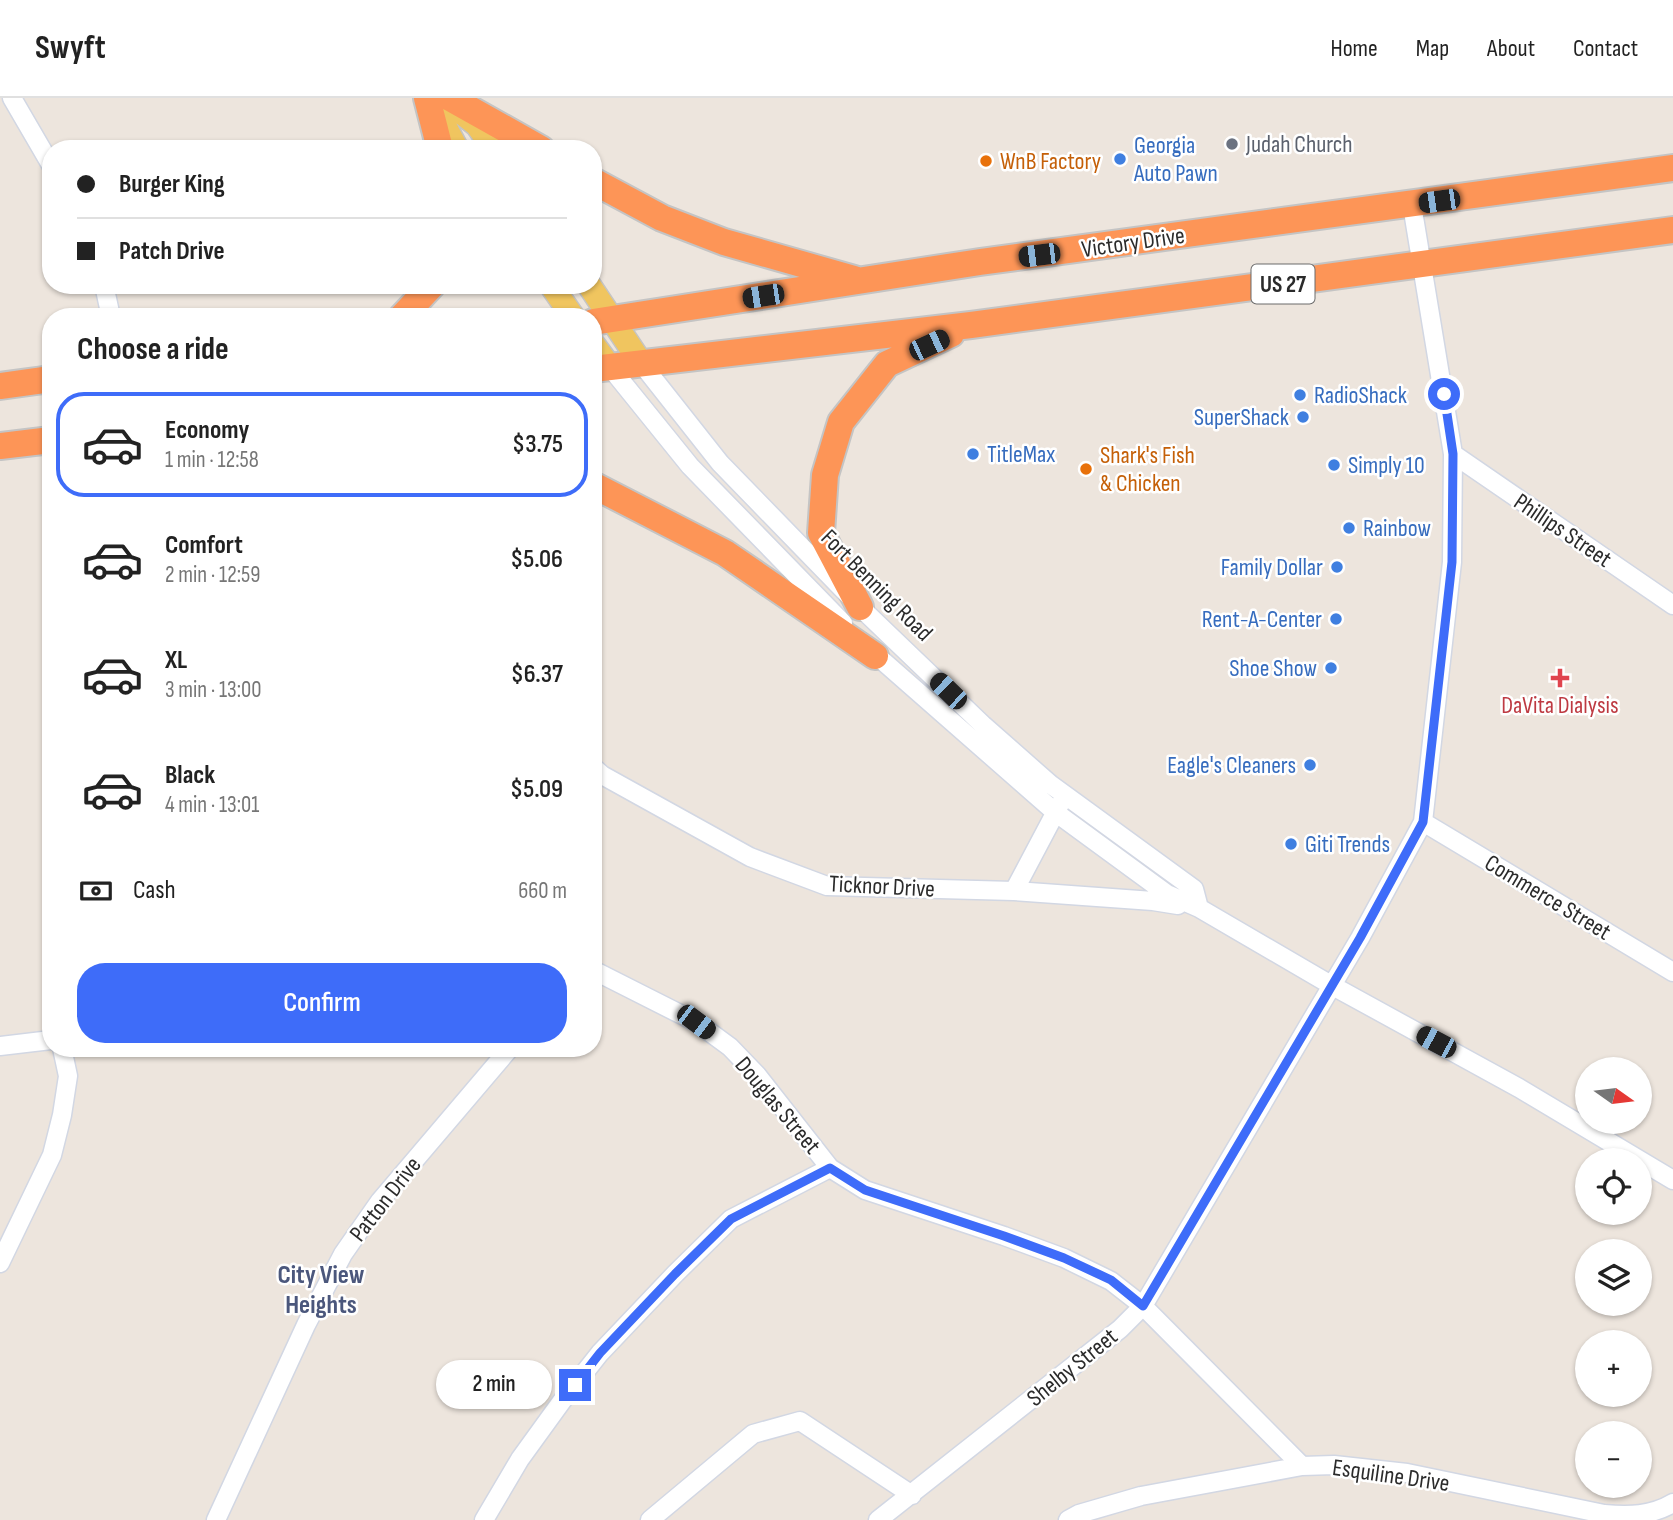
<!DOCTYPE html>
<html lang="en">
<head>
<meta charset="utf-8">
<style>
  :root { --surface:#fff; --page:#f6f6f6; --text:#222; --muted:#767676; --line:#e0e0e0; --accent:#3e6cf9 }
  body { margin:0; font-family:"Sofia Sans Condensed",sans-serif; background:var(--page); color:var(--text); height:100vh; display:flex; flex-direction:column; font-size:26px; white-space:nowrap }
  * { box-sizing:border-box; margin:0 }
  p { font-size:23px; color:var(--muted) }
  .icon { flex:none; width:38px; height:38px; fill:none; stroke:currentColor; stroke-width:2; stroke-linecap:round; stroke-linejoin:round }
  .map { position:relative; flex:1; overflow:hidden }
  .panel { position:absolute; left:42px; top:210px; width:560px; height:749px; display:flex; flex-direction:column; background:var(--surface); border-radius:28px; box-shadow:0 2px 5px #0004 }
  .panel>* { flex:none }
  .hud { position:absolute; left:42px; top:42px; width:560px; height:154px; border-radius:28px; box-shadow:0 2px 5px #0004; display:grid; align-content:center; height:154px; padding:0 35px; background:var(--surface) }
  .needle { width:46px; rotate:104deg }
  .controls { position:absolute; left:1575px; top:959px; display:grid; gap:14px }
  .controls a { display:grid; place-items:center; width:77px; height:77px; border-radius:50%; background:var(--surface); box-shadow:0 2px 5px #0004; font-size:35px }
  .end { position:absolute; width:32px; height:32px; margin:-16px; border:9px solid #3e6cf9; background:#fff; box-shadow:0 0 0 4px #fff }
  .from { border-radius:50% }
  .bubble { position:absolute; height:49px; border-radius:24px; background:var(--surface); box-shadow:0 2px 5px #0004; font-size:23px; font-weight:600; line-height:49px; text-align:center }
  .car { position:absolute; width:21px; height:42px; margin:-21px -10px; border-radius:9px; box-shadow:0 0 5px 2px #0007; background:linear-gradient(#222 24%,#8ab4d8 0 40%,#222 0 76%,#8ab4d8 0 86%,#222 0) }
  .hud b { display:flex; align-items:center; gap:24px; height:66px; font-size:26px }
  .hud b+b { border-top:2px solid var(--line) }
  .hud i { width:18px; height:18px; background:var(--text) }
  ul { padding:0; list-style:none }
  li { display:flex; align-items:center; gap:21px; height:105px; margin:0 14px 10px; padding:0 21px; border:4px solid transparent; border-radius:28px }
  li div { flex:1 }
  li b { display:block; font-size:26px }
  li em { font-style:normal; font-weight:600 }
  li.active { border-color:var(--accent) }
  li>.icon { width:63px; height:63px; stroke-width:1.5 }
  h2 { padding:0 35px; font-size:32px; line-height:84px }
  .pay { display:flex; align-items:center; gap:18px; height:77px; padding:0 35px; font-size:26px }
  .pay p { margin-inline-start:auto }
  .primary-button { display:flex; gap:14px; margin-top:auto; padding:14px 35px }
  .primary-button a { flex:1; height:80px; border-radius:28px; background:var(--accent); color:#fff; font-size:28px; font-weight:600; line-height:80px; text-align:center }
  header { display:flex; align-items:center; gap:42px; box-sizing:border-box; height:98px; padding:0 35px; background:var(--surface); border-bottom:2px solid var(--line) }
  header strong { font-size:33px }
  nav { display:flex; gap:38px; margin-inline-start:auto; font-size:24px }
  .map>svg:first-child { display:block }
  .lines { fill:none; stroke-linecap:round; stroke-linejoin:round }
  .minor-casing { stroke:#d2d7e3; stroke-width:21 }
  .major-casing { stroke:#c4c4c4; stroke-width:26 }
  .highway-casing { stroke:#c4c4c4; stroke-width:30 }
  .minor { stroke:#fff; stroke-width:18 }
  .major { stroke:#f0c55f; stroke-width:23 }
  .highway { stroke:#fd9557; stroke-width:26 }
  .route { stroke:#3e6cf9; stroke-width:9 }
  .worship-dot { fill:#6b7280; stroke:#fff; stroke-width:2.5 }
  .shop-dot { fill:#3f7fe0; stroke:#fff; stroke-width:2.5 }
  .food-dot { fill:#e8710a; stroke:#fff; stroke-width:2.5 }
  .health-dot { fill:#e0444e; stroke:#fff; stroke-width:2.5 }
  .labels { text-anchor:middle; stroke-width:5; stroke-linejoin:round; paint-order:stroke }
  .shield { fill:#fff; stroke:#6b6b6b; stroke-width:2 }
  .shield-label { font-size:23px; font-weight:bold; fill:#2b2b2b }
  .worship-label { font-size:24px; fill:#5b616d; stroke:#fff; text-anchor:start }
  .shop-label { font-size:24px; fill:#366cbe; stroke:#fff; text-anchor:start }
  .food-label { font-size:24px; fill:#c56008; stroke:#fff; text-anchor:start }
  .street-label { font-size:24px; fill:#2b2b2b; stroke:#fff }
  .health-label { font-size:24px; fill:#be3a42; stroke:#fff }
  .neighbourhood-label { font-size:26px; font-weight:bold; fill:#4b577c; stroke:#fff }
</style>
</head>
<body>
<header>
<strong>Swyft</strong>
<nav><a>Home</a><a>Map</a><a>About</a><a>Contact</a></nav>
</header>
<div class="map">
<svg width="1673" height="1422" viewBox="0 0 1673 1422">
  <rect width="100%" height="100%" fill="#ede5dd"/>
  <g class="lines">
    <g class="minor-casing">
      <path id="minor" d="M12,0L51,67
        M104,187L111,219
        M641,265L720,365L860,509L983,627L1050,686L1194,791L1199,810
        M610,269L690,368L843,525
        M1453,356L1673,507
        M868,550L1055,714L1167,796L1199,810L1331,887L1519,990L1673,1082
        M593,669L602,677L750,759L827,788L1014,793L1153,803L1178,807
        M1423,724L1673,874
        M1014,793L1060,706
        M593,872L696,924L730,949L757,977L830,1070L865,1092L1004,1138L1064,1160L1111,1183L1143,1208L1302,1368
        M0,948L51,942
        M0,1165L52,1057L62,1017L68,978L62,950
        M216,1422L306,1227L343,1156L380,1103L510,950
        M484,1422L520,1361L562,1303L600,1255L675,1176L731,1121L830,1070
        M650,1422L753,1336L800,1323L912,1397
        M878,1422L1120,1231L1143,1208L1360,840L1423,724L1452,464L1453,356L1412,107
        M1068,1422L1079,1416L1141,1398L1302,1368L1334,1367L1407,1375L1604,1416C1629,1418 1651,1418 1673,1405"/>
    </g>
    <g class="major-casing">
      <path id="major" d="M458,12L477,27L494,51
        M438,15L457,51
        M551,187L573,219
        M589,187L641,265
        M593,246L610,269"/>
    </g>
    <g class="highway-casing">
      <path id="highway" d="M427,0L440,51
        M450,0L541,51
        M593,83L662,120L724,144L854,181
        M402,219L432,187
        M593,224L980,164L1673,70
        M593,271L971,227L1673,132
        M0,288L51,281
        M0,348L51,342
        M593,387L725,455L875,558
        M860,509L821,435L825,377L841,324L887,266L951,236"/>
    </g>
    <use href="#minor" class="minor"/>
    <use href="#major" class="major"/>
    <use href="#highway" class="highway"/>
  </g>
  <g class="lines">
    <path class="route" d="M575,1287L600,1255L675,1176L731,1121L830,1070L865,1092L1004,1138L1064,1160L1111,1182L1143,1208L1360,840L1423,724L1452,464L1453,356L1444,296"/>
  </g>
  <circle class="worship-dot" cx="1232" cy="46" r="7"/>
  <g class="shop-dot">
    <circle cx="1120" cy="61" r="7"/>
    <circle cx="1300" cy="297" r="7"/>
    <circle cx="1303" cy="319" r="7"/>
    <circle cx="973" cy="356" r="7"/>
    <circle cx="1334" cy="367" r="7"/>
    <circle cx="1349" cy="430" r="7"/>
    <circle cx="1337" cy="469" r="7"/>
    <circle cx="1336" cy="521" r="7"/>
    <circle cx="1331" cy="570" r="7"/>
    <circle cx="1310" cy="667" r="7"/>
    <circle cx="1291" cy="746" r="7"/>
  </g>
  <g class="food-dot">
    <circle cx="986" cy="63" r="7"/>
    <circle cx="1086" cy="371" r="7"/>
  </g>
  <path class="health-dot" d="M1556.5 569.5h7v7h7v7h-7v7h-7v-7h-7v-7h7z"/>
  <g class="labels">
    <rect class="shield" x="1251.5" y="166.5" width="63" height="39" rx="5"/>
    <g class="shield-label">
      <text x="1283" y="194">US 27</text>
    </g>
    <g class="worship-label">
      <text x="1246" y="54">Judah Church</text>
    </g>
    <g class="shop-label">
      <text x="1134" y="55">Georgia<tspan x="1134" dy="28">Auto Pawn</tspan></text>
      <text x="1314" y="305">RadioShack</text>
      <text x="1289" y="327" text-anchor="end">SuperShack</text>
      <text x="987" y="364">TitleMax</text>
      <text x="1348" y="375">Simply 10</text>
      <text x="1363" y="438">Rainbow</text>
      <text x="1323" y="477" text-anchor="end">Family Dollar</text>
      <text x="1322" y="529" text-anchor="end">Rent-A-Center</text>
      <text x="1317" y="578" text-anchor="end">Shoe Show</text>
      <text x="1296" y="675" text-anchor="end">Eagle's Cleaners</text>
      <text x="1305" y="754">Giti Trends</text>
    </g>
    <g class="food-label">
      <text x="1000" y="71">WnB Factory</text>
      <text x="1100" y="365">Shark's Fish<tspan x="1100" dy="28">&amp; Chicken</tspan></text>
    </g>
    <g class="street-label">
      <text transform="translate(1133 144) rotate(-8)" y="8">Victory Drive</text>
      <text transform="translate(1563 432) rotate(34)" y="8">Phillips Street</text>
      <text transform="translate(877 487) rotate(45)" y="8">Fort Benning Road</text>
      <text transform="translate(882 788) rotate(3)" y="8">Ticknor Drive</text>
      <text transform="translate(1548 799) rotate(31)" y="8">Commerce Street</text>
      <text transform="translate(778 1007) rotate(50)" y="8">Douglas Street</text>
      <text transform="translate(385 1101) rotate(-52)" y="8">Patton Drive</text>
      <text transform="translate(1072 1269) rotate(-39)" y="8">Shelby Street</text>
      <text transform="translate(1391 1377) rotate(8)" y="8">Esquiline Drive</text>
    </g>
    <g class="health-label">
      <text x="1560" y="615">DaVita Dialysis</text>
    </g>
    <g class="neighbourhood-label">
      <text x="321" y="1185">City View<tspan x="321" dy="30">Heights</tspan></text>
    </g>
  </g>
</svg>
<div class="controls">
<a><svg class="needle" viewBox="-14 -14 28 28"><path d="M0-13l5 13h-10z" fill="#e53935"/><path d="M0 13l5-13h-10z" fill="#767676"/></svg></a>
<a><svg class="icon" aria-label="locate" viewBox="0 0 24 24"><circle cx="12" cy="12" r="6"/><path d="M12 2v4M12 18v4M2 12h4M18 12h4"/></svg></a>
<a><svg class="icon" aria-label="layers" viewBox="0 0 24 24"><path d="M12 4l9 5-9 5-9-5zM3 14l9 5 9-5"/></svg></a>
<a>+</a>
<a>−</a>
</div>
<i class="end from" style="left:1444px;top:296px"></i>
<i class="end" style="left:575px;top:1287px"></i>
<div class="bubble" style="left:436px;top:1262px;width:116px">2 min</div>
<i class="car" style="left:1439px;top:103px;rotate:262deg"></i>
<i class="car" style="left:1039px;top:157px;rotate:263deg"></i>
<i class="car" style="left:763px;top:198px;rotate:261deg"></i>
<i class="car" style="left:929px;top:247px;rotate:65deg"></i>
<i class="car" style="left:948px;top:593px;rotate:314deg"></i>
<i class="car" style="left:696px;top:924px;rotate:127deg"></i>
<i class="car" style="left:1436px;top:944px;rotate:298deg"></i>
<div class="hud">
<b><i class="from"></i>Burger King</b>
<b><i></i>Patch Drive</b>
</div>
<section class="panel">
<h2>Choose a ride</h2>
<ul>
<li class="active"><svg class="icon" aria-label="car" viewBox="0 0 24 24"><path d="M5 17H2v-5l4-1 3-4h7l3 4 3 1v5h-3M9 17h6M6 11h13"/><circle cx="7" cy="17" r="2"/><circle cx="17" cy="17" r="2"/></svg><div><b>Economy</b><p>1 min · 12:58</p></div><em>$3.75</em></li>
<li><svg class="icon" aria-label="car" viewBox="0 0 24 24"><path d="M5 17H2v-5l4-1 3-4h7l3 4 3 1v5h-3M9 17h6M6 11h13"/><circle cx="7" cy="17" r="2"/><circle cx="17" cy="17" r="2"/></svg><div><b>Comfort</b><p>2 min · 12:59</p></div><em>$5.06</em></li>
<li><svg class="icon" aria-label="car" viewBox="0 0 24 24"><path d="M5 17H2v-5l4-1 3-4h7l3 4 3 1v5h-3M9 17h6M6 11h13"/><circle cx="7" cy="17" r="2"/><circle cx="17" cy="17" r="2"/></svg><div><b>XL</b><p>3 min · 13:00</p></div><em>$6.37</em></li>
<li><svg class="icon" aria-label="car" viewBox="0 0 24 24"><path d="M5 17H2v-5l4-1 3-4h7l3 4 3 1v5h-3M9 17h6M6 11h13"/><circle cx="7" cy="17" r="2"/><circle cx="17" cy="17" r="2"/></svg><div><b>Black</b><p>4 min · 13:01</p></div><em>$5.09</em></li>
</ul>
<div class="pay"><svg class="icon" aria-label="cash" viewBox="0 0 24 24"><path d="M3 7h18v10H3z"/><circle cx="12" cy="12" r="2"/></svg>Cash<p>660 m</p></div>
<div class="primary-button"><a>Confirm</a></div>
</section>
</div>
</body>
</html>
